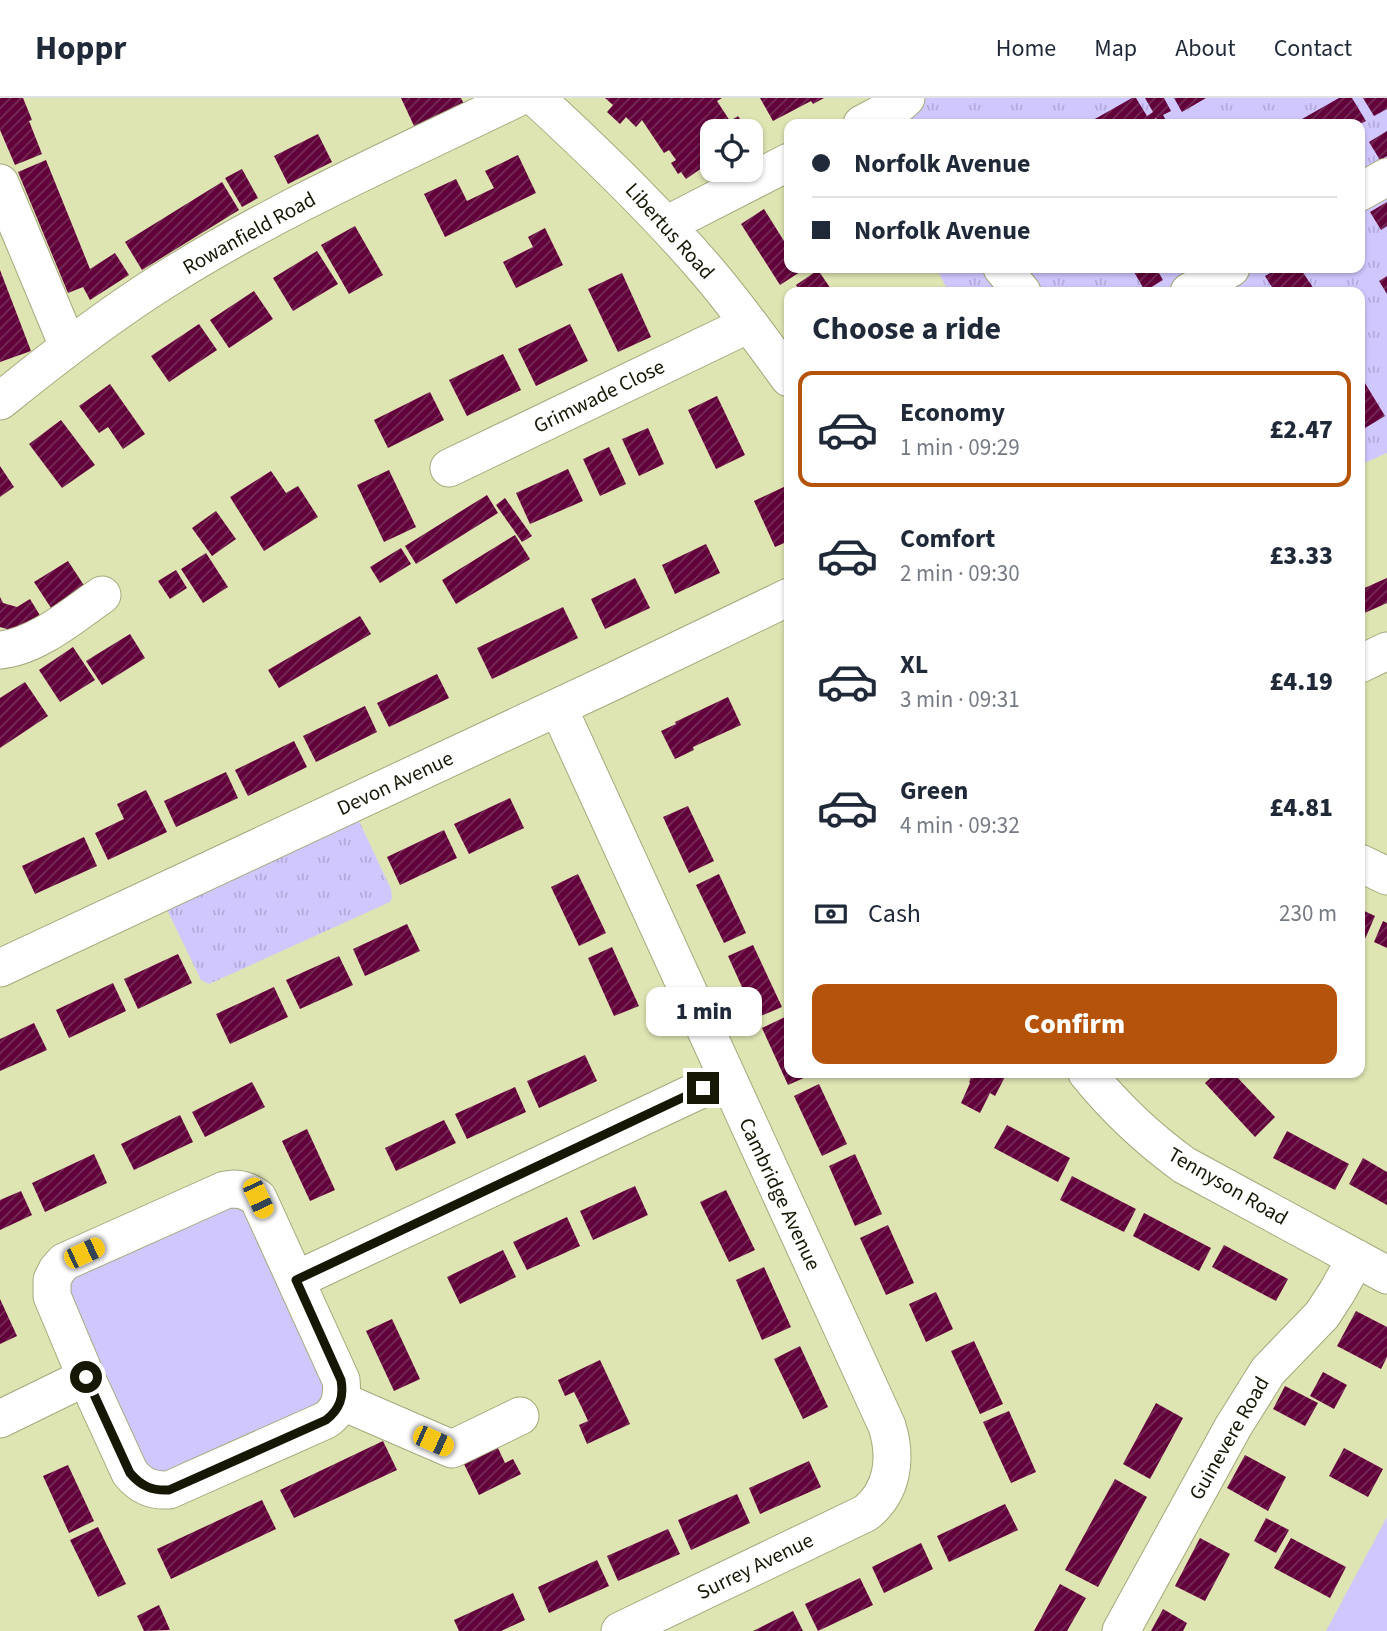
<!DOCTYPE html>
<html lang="en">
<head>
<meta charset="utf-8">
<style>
  :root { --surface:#fff; --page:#f2f2f3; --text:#1f2937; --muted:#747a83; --line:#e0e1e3; --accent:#b45309 }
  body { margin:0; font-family:"Source Sans 3",sans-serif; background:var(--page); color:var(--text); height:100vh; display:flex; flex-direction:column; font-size:26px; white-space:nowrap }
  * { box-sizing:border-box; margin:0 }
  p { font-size:23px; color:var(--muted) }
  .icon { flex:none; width:38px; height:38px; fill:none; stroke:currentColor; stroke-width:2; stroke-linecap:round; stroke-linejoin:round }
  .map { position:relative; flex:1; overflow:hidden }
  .side { position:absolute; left:784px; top:189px; width:581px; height:791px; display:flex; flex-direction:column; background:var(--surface); border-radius:14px; box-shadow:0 2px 5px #0004 }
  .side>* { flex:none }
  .hud { position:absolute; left:784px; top:21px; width:581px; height:154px; border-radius:14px; box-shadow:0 2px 5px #0004; display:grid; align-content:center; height:154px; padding:0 28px; background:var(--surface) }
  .fabs { position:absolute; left:700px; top:21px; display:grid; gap:14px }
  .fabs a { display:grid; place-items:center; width:63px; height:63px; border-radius:14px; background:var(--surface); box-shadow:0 2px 5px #0004; font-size:35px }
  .end { position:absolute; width:32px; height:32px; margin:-16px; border:9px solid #161705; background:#fff; box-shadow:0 0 0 4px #fff }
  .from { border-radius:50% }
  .bubble { position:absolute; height:49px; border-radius:14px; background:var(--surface); box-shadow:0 2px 5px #0004; font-size:23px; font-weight:800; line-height:49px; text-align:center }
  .car { position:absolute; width:21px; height:42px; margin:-21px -10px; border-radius:9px; box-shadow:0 0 5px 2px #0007; background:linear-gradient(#f5c518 24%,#345 0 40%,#f5c518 0 76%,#345 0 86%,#f5c518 0) }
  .hud b { display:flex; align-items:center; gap:24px; height:66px; font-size:26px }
  .hud b+b { border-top:2px solid var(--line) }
  .hud i { width:18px; height:18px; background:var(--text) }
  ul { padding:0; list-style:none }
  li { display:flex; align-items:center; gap:21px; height:116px; margin:0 14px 10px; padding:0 14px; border:4px solid transparent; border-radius:14px }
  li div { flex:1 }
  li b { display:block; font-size:26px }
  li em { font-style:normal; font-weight:800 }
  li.on { border-color:var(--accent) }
  li>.icon { width:63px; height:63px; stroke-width:1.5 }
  h2 { padding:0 28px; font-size:32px; line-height:84px }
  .pay { display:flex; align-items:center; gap:18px; height:77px; padding:0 28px; font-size:26px }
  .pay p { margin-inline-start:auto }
  .button { display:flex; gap:14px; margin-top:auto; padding:14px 28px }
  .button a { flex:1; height:80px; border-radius:14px; background:var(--accent); color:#fff; font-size:28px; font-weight:800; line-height:80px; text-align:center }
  header { display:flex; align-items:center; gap:42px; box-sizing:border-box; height:98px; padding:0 35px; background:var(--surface); border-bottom:2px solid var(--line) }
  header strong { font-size:33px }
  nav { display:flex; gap:38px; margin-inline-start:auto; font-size:24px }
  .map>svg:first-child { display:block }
  .grass { fill:url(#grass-tufts) }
  .green { fill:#d1c7ff }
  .building { fill:url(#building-hatch) }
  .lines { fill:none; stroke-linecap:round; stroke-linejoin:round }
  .minor-casing { stroke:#a4a97b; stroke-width:39 }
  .minor { stroke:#fff; stroke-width:37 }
  .route { stroke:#161705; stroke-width:9 }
  .labels { text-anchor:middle; stroke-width:7; stroke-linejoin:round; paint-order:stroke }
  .street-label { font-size:21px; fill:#161705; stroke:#fff }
</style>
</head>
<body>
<header>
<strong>Hoppr</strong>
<nav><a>Home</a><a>Map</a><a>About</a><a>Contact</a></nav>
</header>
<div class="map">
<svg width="1387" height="1533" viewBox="0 0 1387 1533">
  <defs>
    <pattern id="grass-tufts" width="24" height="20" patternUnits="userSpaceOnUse" patternTransform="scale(1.75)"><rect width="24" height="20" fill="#d1c7ff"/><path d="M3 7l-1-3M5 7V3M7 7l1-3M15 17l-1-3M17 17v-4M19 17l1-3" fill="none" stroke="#b3aad9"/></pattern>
    <pattern id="building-hatch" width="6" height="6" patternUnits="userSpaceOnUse" patternTransform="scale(1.75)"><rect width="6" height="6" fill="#61003a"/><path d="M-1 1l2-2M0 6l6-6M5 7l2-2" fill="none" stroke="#772e58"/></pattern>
  </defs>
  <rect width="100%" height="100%" fill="#dfe4b3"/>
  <path class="grass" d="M906,0H1387V355L1360,367V194H949L936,170H1360V26H862Z
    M351,706L391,791L392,800L390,804L209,886L201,882L159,795Z"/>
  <path class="green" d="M223,1102L246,1107L331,1299L173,1380L148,1374L63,1199L68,1181Z
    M1387,1419V1533H1326Z"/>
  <path class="building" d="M0,0H23L32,22L29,23L42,56L15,67L0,32Z
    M401,0H461L465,8L415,30Z
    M605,0H722L717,3L730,23L738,18L748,33H712V63L686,81L681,74L678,76L671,65L676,62L669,52L664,55L642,22L636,29L626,19L620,26L607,14L613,7Z
    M760,0H824L813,6L811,3L773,23Z
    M1132,0H1136L1147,18L1153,14L1145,0H1164L1171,13L1163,17L1168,26H1159L1156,20L1149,25V26H1086Z
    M1174,0H1206L1182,14Z
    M1339,0H1352L1366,23L1360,26H1305L1302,21Z
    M1363,0H1387V11L1374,18Z
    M1387,33V58L1380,62L1369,44Z
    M318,36L332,64L288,86L274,58Z
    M518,57L536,95L445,139L424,96L456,81L467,103L494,90L485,73Z
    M46,62L90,171L115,155L129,177L90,202L83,189L68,195L18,74Z
    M242,71L258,100L242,109L225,80Z
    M222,84L239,112L142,172L125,144Z
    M1387,104V128L1381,132L1370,114Z
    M764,111L789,151V170H802L803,172L780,187L741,126Z
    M355,128L383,177L349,196L321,147Z
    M545,130L563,167L516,190L503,164L533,149L528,139Z
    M317,153L338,186L293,213L273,180Z
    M1142,170H1156L1163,182L1145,193L1134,174Z
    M1279,170H1300L1316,194H1275L1265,178Z
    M0,172L31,253L0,264Z
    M818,172L833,194H800L796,187Z
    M622,175L651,239L618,254L588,191Z
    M1387,178V196L1379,183Z
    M254,193L273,221L229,250L210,222Z
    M199,226L217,252L169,284L151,258Z
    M570,226L588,263L536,288L518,251Z
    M503,256L521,292L467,318L449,282Z
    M1360,277L1385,318L1360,333Z
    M110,286L145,336L123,351L108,329L99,335L79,308Z
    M430,294L444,322L388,350L374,322Z
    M717,298L745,357L716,371L688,312Z
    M61,322L95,367L62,390L29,346Z
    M648,330L664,366L639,378L622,341Z
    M609,349L626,386L600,398L583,361Z
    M0,368L14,389L0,399Z
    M568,371L583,403L530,426L516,395Z
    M389,372L416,429L384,444L357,387Z
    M271,373L286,395L298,388L318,419L264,453L230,399Z
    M786,388L789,395V443L775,449L754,403Z
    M487,397L498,415L416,466L405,448Z
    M505,400L532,438L522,444L496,407Z
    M216,413L236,441L212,458L192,430Z
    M515,437L530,461L456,506L442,482Z
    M706,446L720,475L675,496L662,467Z
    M401,450L411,466L380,485L370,469Z
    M206,455L228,489L203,505L181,471Z
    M68,463L89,495L55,516L34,484Z
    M176,472L187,490L170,501L158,483Z
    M635,480L650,510L605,531L591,501Z
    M1387,480V505L1360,517V492Z
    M0,499L3,505L17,509L30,501L44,524L24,536L0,529Z
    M563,509L578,540L492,581L477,550Z
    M360,518L371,536L279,590L268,572Z
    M130,536L145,560L102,587L86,563Z
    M73,549L95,582L60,604L39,572Z
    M437,576L449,600L389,629L377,605Z
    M25,584L48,618L0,650V600Z
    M728,599L741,627L693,649L694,652L675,661L661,633L676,626L675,624Z
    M365,608L377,634L316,664L303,638Z
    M1360,634H1363L1364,702H1360Z
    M294,643L307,669L248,698L235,672Z
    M226,674L238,700L176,729L164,703Z
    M146,692L167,734L108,762L95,735L124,721L117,706Z
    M510,700L524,730L469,756L454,726Z
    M688,708L714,763L689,775L663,719Z
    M444,732L457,760L400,787L387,759Z
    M84,739L97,768L35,796L22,768Z
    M578,776L606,835L579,848L551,789Z
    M719,776L746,835L724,845L696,787Z
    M1360,811L1375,818L1365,841L1360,838Z
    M1383,823L1387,825V850L1374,844Z
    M407,826L420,853L365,878L353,851Z
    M753,847L782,909L756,920L728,858Z
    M612,849L639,908L614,918L588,860Z
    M178,856L192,885L138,911L124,881Z
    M339,858L353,887L300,911L286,882Z
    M113,885L126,913L69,940L56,912Z
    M274,889L288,919L230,946L216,916Z
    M787,918L789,924V975H815L788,987L762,930Z
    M34,925L47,952L0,973V941Z
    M585,957L597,983L539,1010L527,983Z
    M973,975H1007L995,998L990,995L980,1015L961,1005L970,985L969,984Z
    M1216,975H1233L1275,1019L1255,1039L1205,985Z
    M252,984L265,1009L205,1039L192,1014Z
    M819,986L847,1046L822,1058L794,998Z
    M515,989L526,1014L467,1041L455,1016Z
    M180,1017L193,1044L134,1072L121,1046Z
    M444,1022L456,1045L396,1073L385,1050Z
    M1007,1027L1070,1060L1058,1084L994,1050Z
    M307,1031L335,1092L310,1103L282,1043Z
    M1287,1033L1349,1066L1335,1092L1273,1060Z
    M94,1056L107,1085L45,1114L32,1085Z
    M855,1056L882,1116L855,1128L829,1068Z
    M1363,1060L1387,1074V1107L1349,1086Z
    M1072,1078L1136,1111L1124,1134L1060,1102Z
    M635,1088L648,1117L593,1142L580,1113Z
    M726,1092L755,1152L729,1164L700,1104Z
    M21,1093L32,1117L0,1132V1102Z
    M1144,1115L1211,1150L1199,1173L1133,1138Z
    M567,1119L580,1148L527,1172L513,1144Z
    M888,1127L914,1185L886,1197L860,1140Z
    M1224,1147L1288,1181L1276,1203L1212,1169Z
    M503,1152L516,1179L460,1206L447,1179Z
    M764,1169L791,1229L762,1242L736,1182Z
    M936,1194L953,1231L926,1244L909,1206Z
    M0,1201L17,1238L0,1246Z
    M1356,1213L1387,1229V1259L1381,1271L1337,1248Z
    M392,1221L420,1281L394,1293L366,1233Z
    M974,1243L1003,1306L980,1316L951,1253Z
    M800,1248L828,1309L803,1321L774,1261Z
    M600,1262L630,1326L587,1346L579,1327L588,1323L582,1310L574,1294L565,1298L558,1282Z
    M1323,1274L1347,1287L1334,1311L1310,1298Z
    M1285,1288L1318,1305L1305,1328L1273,1311Z
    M1156,1305L1183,1320L1150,1381L1123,1366Z
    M1009,1313L1036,1374L1011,1385L983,1324Z
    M383,1343L397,1372L294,1420L280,1392Z
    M497,1348L505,1365L513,1361L521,1376L479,1397L463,1364Z
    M1344,1350L1383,1371L1368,1399L1329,1378Z
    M1245,1357L1286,1379L1268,1413L1227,1390Z
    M809,1363L821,1389L760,1416L749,1390Z
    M68,1367L94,1423L69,1435L43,1378Z
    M1115,1381L1147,1399L1098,1489L1065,1472Z
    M737,1396L750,1425L691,1452L678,1422Z
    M262,1402L276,1431L171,1481L157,1451Z
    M1005,1406L1018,1432L949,1464L937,1438Z
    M1266,1420L1289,1432L1276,1455L1254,1443Z
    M98,1429L126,1486L98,1499L70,1442Z
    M668,1431L680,1456L618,1483L607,1458Z
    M1200,1440L1230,1456L1205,1503L1175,1488Z
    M1291,1440L1346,1469L1330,1500L1274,1470Z
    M921,1445L933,1471L884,1495L872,1469Z
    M597,1462L609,1488L549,1515L538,1489Z
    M860,1480L873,1507L818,1533L805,1506Z
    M1060,1486L1086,1500L1067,1533H1034Z
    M513,1495L525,1522L501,1533H459L454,1522Z
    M159,1507L170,1532L144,1533L137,1518Z
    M1163,1511L1187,1525L1183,1533H1151Z
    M793,1513L803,1533H753Z"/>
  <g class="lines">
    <g class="minor-casing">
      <path id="minor" d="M536,0C596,55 655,112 708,174C737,208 763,244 789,280
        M862,26L898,7L906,0
        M0,85L68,248
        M1360,94L1387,79
        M666,127L789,64
        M1002,170L1022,194
        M1189,194L1231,170
        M0,303C53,260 106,219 163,183C275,112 398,58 517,0
        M449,370L749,226
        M0,552C36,549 73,517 102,497
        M1360,566L1387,553
        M558,609L887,1328C897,1360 893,1393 866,1415L620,1533
        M1360,765L1387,778
        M0,870L616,582L789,499
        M1087,975C1116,1011 1147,1040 1184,1067L1387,1177
        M233,1091C243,1091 249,1094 258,1100L341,1282C343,1299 340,1312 326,1322L169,1392C152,1393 141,1388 130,1375L86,1279L52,1198V1182L57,1172L64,1164L225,1092Z
        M296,1182L727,979
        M341,1303L452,1351L520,1318
        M0,1321L86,1279
        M1121,1533L1233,1329L1268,1273L1322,1217L1337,1194L1356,1160"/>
    </g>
    <use href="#minor" class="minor"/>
  </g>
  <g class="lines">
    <path class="route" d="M86,1279L130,1375C141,1388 152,1393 169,1392L326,1322C340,1311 344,1299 341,1282L296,1182L703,990"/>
  </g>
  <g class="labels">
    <g class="street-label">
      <text transform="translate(670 133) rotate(48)" y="7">Libertus Road</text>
      <text transform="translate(249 135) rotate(-29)" y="7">Rowanfield Road</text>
      <text transform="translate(599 298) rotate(-26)" y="7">Grimwade Close</text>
      <text transform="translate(395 685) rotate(-25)" y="7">Devon Avenue</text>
      <text transform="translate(1228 1088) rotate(30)" y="7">Tennyson Road</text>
      <text transform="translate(780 1096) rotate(65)" y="7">Cambridge Avenue</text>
      <text transform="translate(1229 1340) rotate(-60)" y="7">Guinevere Road</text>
      <text transform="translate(755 1468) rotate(-26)" y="7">Surrey Avenue</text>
    </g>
  </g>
</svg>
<div class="fabs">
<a><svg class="icon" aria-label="locate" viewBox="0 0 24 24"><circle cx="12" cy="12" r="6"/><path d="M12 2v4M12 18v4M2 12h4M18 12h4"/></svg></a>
</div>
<i class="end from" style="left:86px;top:1279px"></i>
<i class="end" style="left:703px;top:990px"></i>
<div class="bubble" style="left:646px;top:889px;width:116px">1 min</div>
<i class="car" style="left:258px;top:1100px;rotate:155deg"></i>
<i class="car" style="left:84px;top:1155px;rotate:65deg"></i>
<i class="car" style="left:433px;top:1343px;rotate:114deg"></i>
<div class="hud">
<b><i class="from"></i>Norfolk Avenue</b>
<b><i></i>Norfolk Avenue</b>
</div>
<section class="side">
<h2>Choose a ride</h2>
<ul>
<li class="on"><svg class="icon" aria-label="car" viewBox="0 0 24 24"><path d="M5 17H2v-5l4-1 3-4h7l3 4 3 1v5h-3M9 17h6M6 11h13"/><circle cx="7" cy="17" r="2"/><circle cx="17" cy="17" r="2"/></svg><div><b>Economy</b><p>1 min · 09:29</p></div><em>£2.47</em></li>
<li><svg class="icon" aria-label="car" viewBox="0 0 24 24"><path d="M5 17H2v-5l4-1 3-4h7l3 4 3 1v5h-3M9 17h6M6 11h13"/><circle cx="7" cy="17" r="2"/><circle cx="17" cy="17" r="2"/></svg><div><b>Comfort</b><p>2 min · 09:30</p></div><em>£3.33</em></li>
<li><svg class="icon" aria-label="car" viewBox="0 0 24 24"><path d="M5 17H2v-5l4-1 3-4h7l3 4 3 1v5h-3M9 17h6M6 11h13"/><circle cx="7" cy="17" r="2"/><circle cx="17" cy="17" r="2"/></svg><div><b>XL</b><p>3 min · 09:31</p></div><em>£4.19</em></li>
<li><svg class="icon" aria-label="car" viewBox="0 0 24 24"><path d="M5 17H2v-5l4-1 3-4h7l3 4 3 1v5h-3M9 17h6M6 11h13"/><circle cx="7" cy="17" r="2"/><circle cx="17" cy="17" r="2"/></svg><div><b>Green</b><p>4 min · 09:32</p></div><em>£4.81</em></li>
</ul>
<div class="pay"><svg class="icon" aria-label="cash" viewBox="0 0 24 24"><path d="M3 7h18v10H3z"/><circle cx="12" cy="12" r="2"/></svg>Cash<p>230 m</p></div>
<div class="button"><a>Confirm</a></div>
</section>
</div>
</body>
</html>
